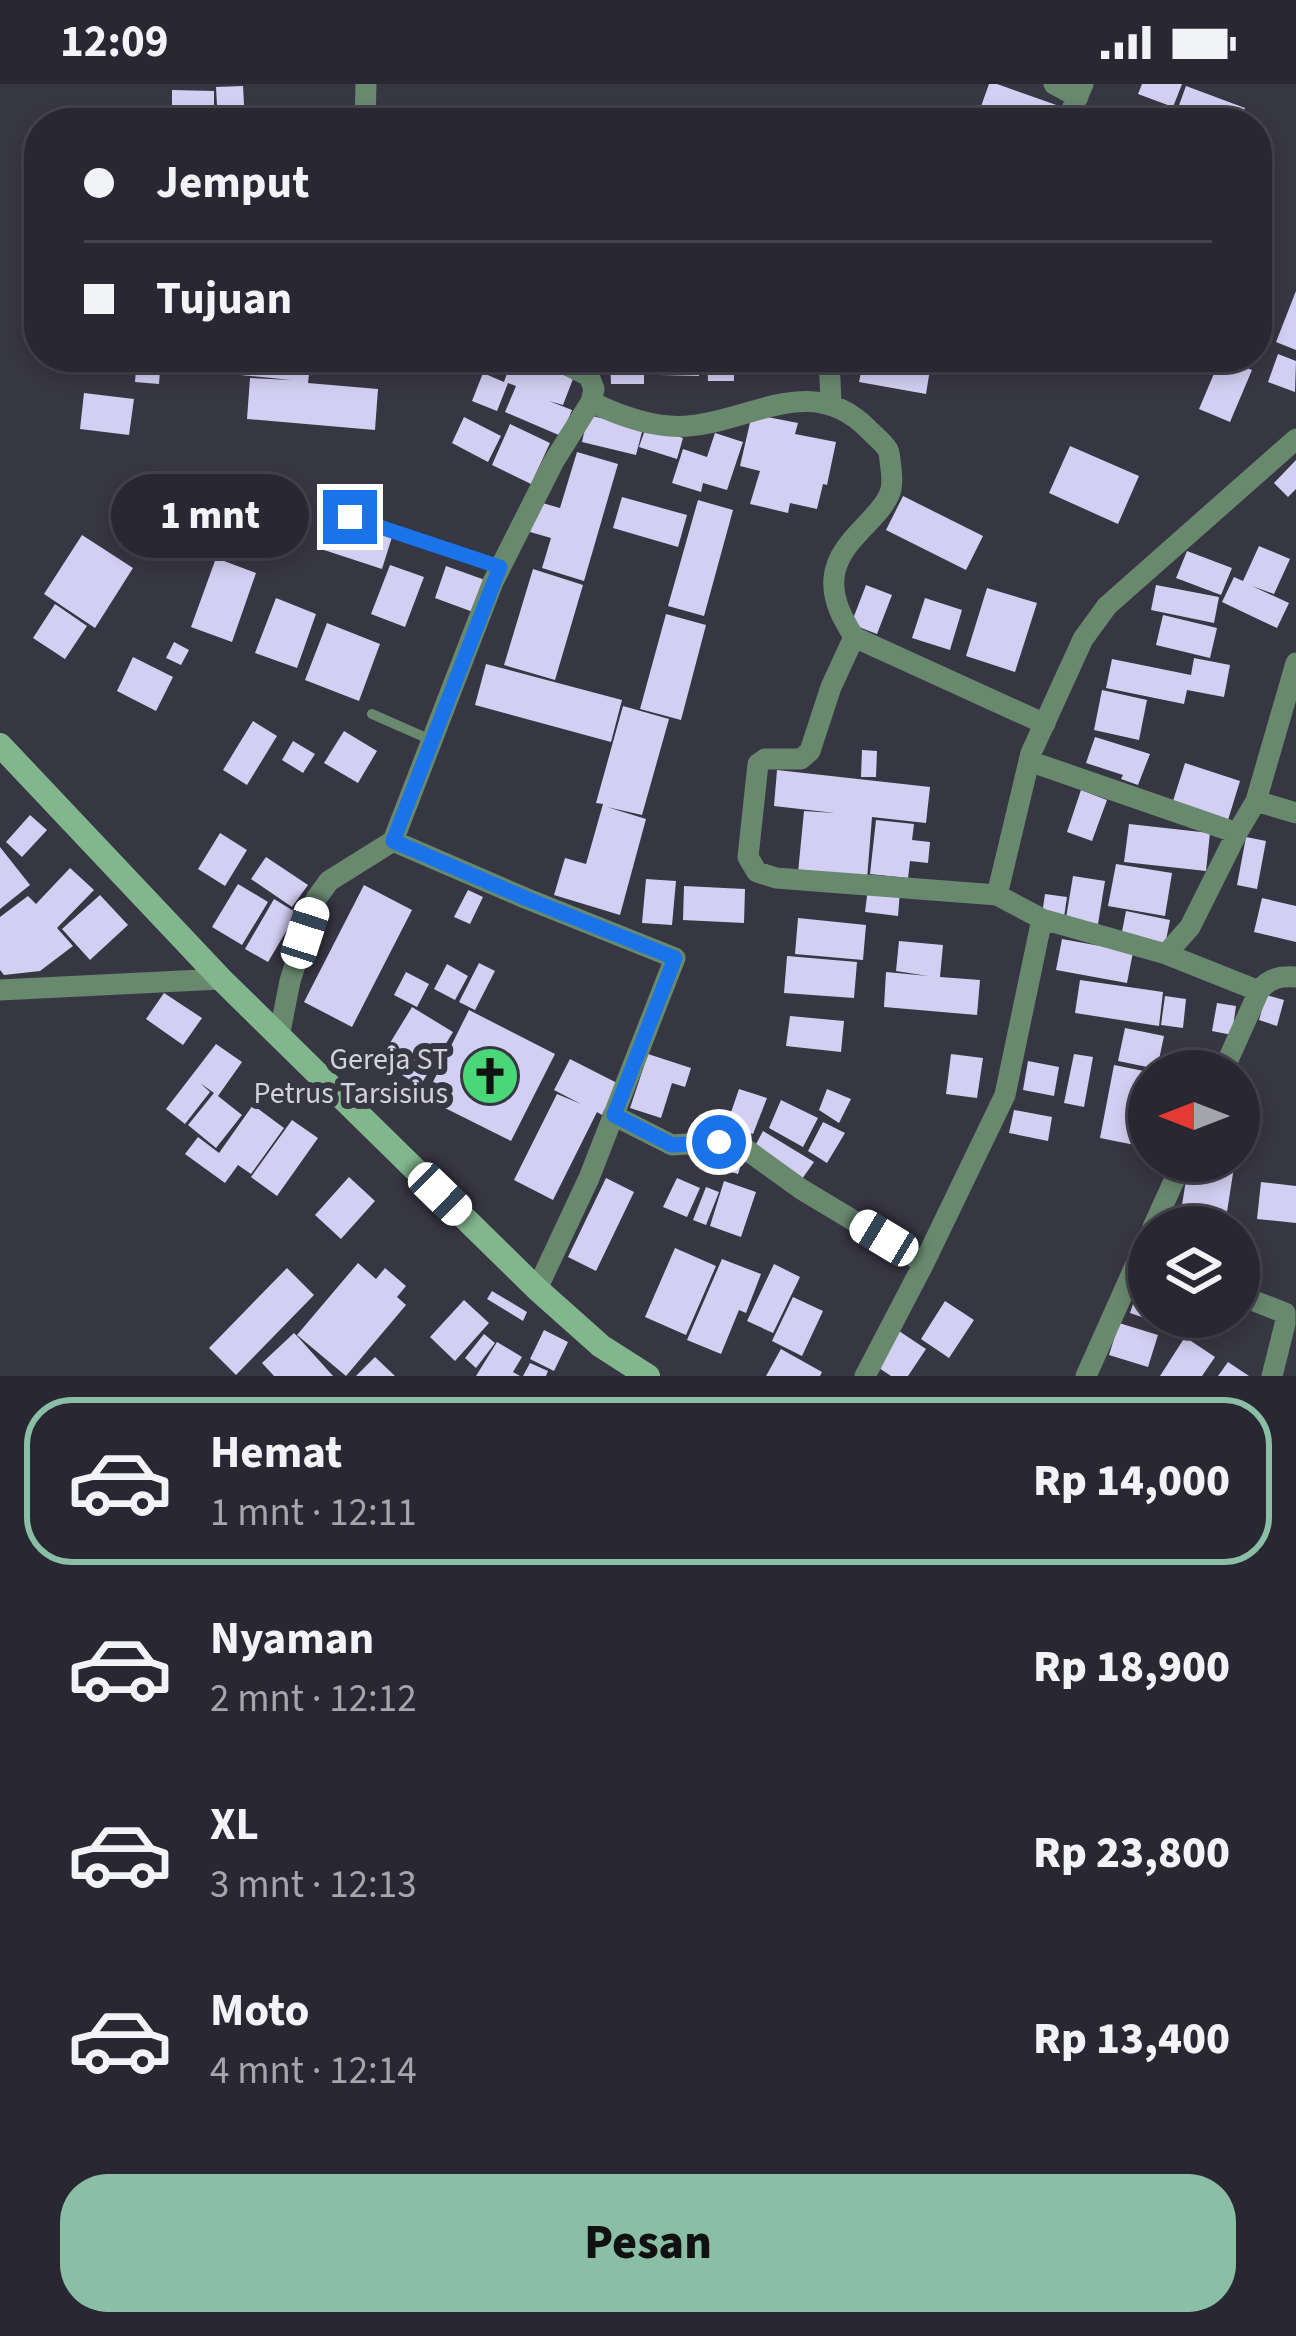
<!DOCTYPE html>
<html lang="id">
<head>
<meta charset="utf-8">
<style>
  :root { --surface:#292832; --page:#35343e; --text:#f1f3f6; --muted:#a5a6ac; --line:#45444d; --accent:#8abfa5 }
  body { margin:0; font-family:"Source Sans 3",sans-serif; background:var(--page); color:var(--text); height:100vh; display:flex; flex-direction:column; font-size:45px; white-space:nowrap }
  * { box-sizing:border-box; margin:0 }
  p { font-size:39px; color:var(--muted) }
  .icon { flex:none; width:66px; height:66px; fill:none; stroke:currentColor; stroke-width:2; stroke-linecap:round; stroke-linejoin:round }
  .map { position:relative; height:1292px; overflow:hidden }
  .side { display:flex; flex-direction:column; background:var(--surface); flex:1 }
  .side>* { flex:none }
  .hud { position:absolute; left:24px; top:24px; width:1248px; height:264px; border-radius:48px; box-shadow:0 6px 18px #0003,0 0 0 3px var(--line); display:grid; align-content:center; height:264px; padding:0 60px; background:var(--surface) }
  .needle { width:78px; rotate:270deg }
  .fabs { position:absolute; left:1128px; top:966px; display:grid; gap:24px }
  .fabs a { display:grid; place-items:center; width:132px; height:132px; border-radius:50%; background:var(--surface); box-shadow:0 6px 18px #0003,0 0 0 3px var(--line); font-size:60px }
  .end { position:absolute; width:54px; height:54px; margin:-27px; border:15px solid #1a73e8; background:#fff; box-shadow:0 0 0 6px #fff }
  .from { border-radius:50% }
  .bubble { position:absolute; height:84px; border-radius:42px; background:var(--surface); box-shadow:0 6px 18px #0003,0 0 0 3px var(--line); font-size:39px; font-weight:800; line-height:84px; text-align:center }
  .car { position:absolute; width:36px; height:72px; margin:-36px -18px; border-radius:15px; box-shadow:0 0 9px 3px #0007; background:linear-gradient(#fff 24%,#345 0 40%,#fff 0 76%,#345 0 86%,#fff 0) }
  .hud b { display:flex; align-items:center; gap:42px; height:114px; font-size:45px }
  .hud b+b { border-top:3px solid var(--line) }
  .hud i { width:30px; height:30px; background:var(--text) }
  ul { padding:21px 0 0; list-style:none }
  li { display:flex; align-items:center; gap:36px; height:168px; margin:0 24px 18px; padding:0 36px; border:6px solid transparent; border-radius:48px }
  li div { flex:1 }
  li b { display:block; font-size:45px }
  li em { font-style:normal; font-weight:800 }
  li.current { border-color:var(--accent) }
  li>.icon { width:108px; height:108px; stroke-width:1.5 }
  .primary-button { display:flex; gap:24px; margin-top:auto; padding:24px 60px }
  .primary-button a { flex:1; height:138px; border-radius:48px; background:var(--accent); color:#111; font-size:48px; font-weight:800; line-height:138px; text-align:center }
  .status { display:flex; justify-content:space-between; align-items:center; height:84px; padding:0 60px; background:var(--surface); direction:ltr }
  .status svg { height:33px; fill:currentColor }
  .map>svg:first-child { display:block }
  .building { fill:#d3cff2 }
  .lines { fill:none; stroke-linecap:round; stroke-linejoin:round }
  .service { stroke:#69896f; stroke-width:10 }
  .minor { stroke:#69896f; stroke-width:21 }
  .secondary { stroke:#82b68d; stroke-width:24 }
  .route { stroke:#1a73e8; stroke-width:15 }
  .labels { text-anchor:middle; stroke-width:12; stroke-linejoin:round; paint-order:stroke }
  .poi-label { font-size:30px; fill:#d3d3db; stroke:#373643; text-anchor:end }
</style>
</head>
<body>
<div class="status"><b>12:09</b><svg viewBox="0 0 49 12"><path d="M0 12V9h3v3zM5 12V6h3v6zM10 12V3h3v9zM15 12V0h3v12zM26 1h20v11H26zM47 4h2v5h-2z"/></svg></div>
<div class="map">
<svg width="1296" height="1292" viewBox="0 0 1296 1292">
  <rect width="100%" height="100%" fill="#373643"/>
  <path class="building" d="M989,0H997L1062,23L1057,39H1009L979,28Z
    M1142,0H1182L1173,23L1138,10Z
    M243,2L245,39H218L216,3Z
    M1186,2L1245,24L1239,39H1185L1174,35Z
    M172,6L214,7V36H172Z
    M1296,207V266L1276,258Z
    M1278,270L1296,277L1295,308L1268,298Z
    M137,273H161L159,300L135,298Z
    M242,273H311L308,299L378,305L375,346L247,335L250,294L291,296L240,291Z
    M513,273H540L576,287L563,321L549,317L572,326L561,352L505,328L516,302L508,299L497,327L472,317L483,289L504,298Z
    M610,273H644V300H611Z
    M660,273H699V292L659,291Z
    M707,273H734V297H708Z
    M762,273H816V281L762,282Z
    M864,273H897L931,279L926,310L859,298Z
    M1221,273L1252,286L1230,338L1199,325Z
    M84,309L134,315L129,351L80,345Z
    M752,330L798,339L795,350L836,358L827,401L823,400L817,425L790,419L788,429L750,420L760,387L740,382Z
    M588,331L643,344L636,371L582,358Z
    M464,333L501,352L488,378L452,359Z
    M510,340L550,359L531,400L492,381Z
    M646,343L683,354L677,375L639,363Z
    M715,349L743,358L727,406L703,399L701,408L672,399L683,365L707,373Z
    M1070,362L1139,392L1118,440L1049,409Z
    M577,368L618,380L584,497L542,484L551,454L530,448L539,418L560,424Z
    M1296,376V405L1288,413L1274,399Z
    M903,412L983,452L966,486L886,446Z
    M622,413L687,431L678,463L613,444Z
    M698,416L733,426L704,532L668,522Z
    M335,434L392,453L382,485L324,466Z
    M82,451L133,484L95,544L44,510Z
    M1259,462L1290,475L1274,510L1252,502L1289,519L1277,544L1222,518L1234,493L1243,497Z
    M1187,467L1232,484L1221,511L1176,494Z
    M216,474L256,489L232,558L191,543Z
    M390,481L424,493L405,543L371,530Z
    M446,482L485,496L473,528L435,514Z
    M533,485L583,501L555,596L504,581Z
    M866,501L892,511L877,550L851,540Z
    M1156,501L1219,513L1214,539L1151,526Z
    M987,504L1037,519L1015,588L966,572Z
    M276,514L316,530L297,584L255,569Z
    M925,514L962,526L950,566L912,554Z
    M55,520L87,542L65,575L33,554Z
    M666,530L706,541L681,636L640,625Z
    M1163,531L1217,544L1210,574L1156,561Z
    M327,539L380,560L359,617L305,596Z
    M174,558L189,566L181,581L166,574Z
    M133,573L173,593L156,627L117,607Z
    M1194,574L1230,581L1224,613L1187,606L1184,620L1106,604L1112,575L1191,591Z
    M486,580L622,616L611,658L475,621Z
    M1102,606L1147,616L1139,656L1094,646Z
    M623,622L669,635L642,731L607,723L646,735L620,831L554,811L565,774L586,780L603,720L596,719Z
    M253,637L277,652L247,701L223,686Z
    M344,647L377,667L358,699L324,679Z
    M1095,653L1150,670L1138,701L1121,695L1123,691L1086,679Z
    M293,657L315,670L303,689L282,676Z
    M862,666L877,667L876,693H861Z
    M1185,679L1240,697L1228,736L1173,717Z
    M777,686L930,703L926,739L872,733L867,795L798,789L804,727L835,729L774,722Z
    M1081,706L1107,716L1092,757L1067,748Z
    M30,731L47,746L22,773L6,758Z
    M876,736L914,740L912,756L930,758L928,779L910,777L908,794L870,790Z
    M1129,740L1210,749L1206,787L1124,778Z
    M220,749L247,766L225,802L198,785Z
    M1246,753L1266,757L1257,805L1237,801Z
    M0,763L30,801L0,825Z
    M266,773L308,801L292,823L251,795Z
    M1116,780L1172,789L1165,832L1108,822Z
    M70,784L94,806L57,844L73,862L40,887L4,891L0,886V833L28,812L36,820Z
    M1073,792L1105,797L1098,840L1066,834Z
    M646,795L676,797L672,841L642,839Z
    M238,800L268,818L242,861L212,843Z
    M364,801L412,826L352,943L304,918Z
    M684,802L745,805L744,839L683,836Z
    M868,804L900,807L898,832L865,828Z
    M468,806L483,813L470,840L454,833Z
    M1045,810L1067,813L1064,833L1042,830Z
    M100,811L128,841L90,876L62,845Z
    M1262,814L1296,822V858L1254,848Z
    M274,815L297,829L268,878L245,865Z
    M1126,827L1170,836L1165,861L1121,853Z
    M798,834L866,841L863,876L795,870Z
    M1062,855L1133,868L1127,899L1056,886Z
    M899,857L943,861L940,893L980,896L977,931L884,923L886,888L928,892L896,887Z
    M787,872L857,878L854,914L784,909Z
    M479,879L495,887L475,926L459,918Z
    M447,880L468,892L455,916L434,905Z
    M406,888L429,900L417,923L394,911Z
    M1080,896L1163,908L1159,942L1075,929Z
    M164,909L202,934L183,961L146,935Z
    M1266,911L1284,916L1277,942L1259,936Z
    M1165,912L1186,915L1183,944L1161,941Z
    M1217,919L1236,922L1232,951L1212,947Z
    M412,923L453,948L420,1002L379,977Z
    M469,926L555,970L511,1057L425,1014Z
    M790,932L844,937L841,968L786,962Z
    M1125,944L1164,952L1157,985L1118,977Z
    M216,960L242,978L218,1012L242,1031L216,1064L188,1041L214,1009L200,999L210,1008L185,1040L166,1025Z
    M648,970L691,984L685,1003L672,999L661,1034L630,1024Z
    M951,970L983,974L977,1014L946,1010Z
    M1074,970L1093,973L1084,1023L1064,1019Z
    M570,975L619,1000L602,1031L597,1028L553,1116L514,1096L557,1010L581,1020L554,1006Z
    M1028,977L1059,983L1054,1012L1023,1006Z
    M1114,981L1149,988L1135,1061L1100,1054Z
    M739,1005L767,1014L753,1050L727,1040Z
    M827,1005L851,1015L839,1039L819,1026Z
    M781,1016L818,1034L803,1063L769,1044Z
    M253,1021L284,1044L251,1090L238,1081L225,1099L185,1070L198,1053L219,1069Z
    M1014,1026L1052,1033L1048,1057L1009,1049Z
    M292,1036L318,1054L277,1112L251,1093Z
    M823,1038L845,1049L827,1079L808,1067Z
    M763,1047L814,1078L802,1095L754,1064Z
    M702,1061L743,1074L738,1090L697,1078Z
    M1189,1077L1234,1083L1227,1128L1182,1121Z
    M349,1093L375,1117L341,1155L315,1131Z
    M606,1094L634,1108L596,1187L568,1173Z
    M677,1094L700,1104L687,1133L663,1123Z
    M724,1097L756,1108L741,1153L710,1142Z
    M1261,1098L1296,1102V1139L1257,1135Z
    M706,1103L719,1108L706,1141L693,1136Z
    M675,1164L716,1182L686,1251L645,1233Z
    M722,1175L761,1190L746,1229L739,1226L721,1270L687,1256Z
    M358,1179L376,1195L385,1184L406,1202L397,1213L406,1221L346,1292L297,1251Z
    M774,1180L800,1193L773,1249L747,1237Z
    M287,1184L314,1211L236,1291L209,1264Z
    M1143,1190L1149,1192V1233H1165L1162,1240L1130,1229Z
    M492,1207L527,1228L523,1237L487,1215Z
    M793,1213L823,1227L802,1272L772,1257Z
    M464,1216L489,1239L455,1277L430,1253Z
    M945,1217L974,1236L949,1274L921,1255Z
    M1188,1233H1224L1221,1244Z
    M1119,1239L1158,1251L1148,1283L1109,1271Z
    M896,1245L926,1265L908,1292H891L873,1280Z
    M544,1246L568,1258L554,1287L530,1275Z
    M294,1249L298,1253L333,1292H274L262,1279Z
    M484,1250L495,1259L476,1284L465,1274Z
    M1185,1253L1215,1273L1202,1292H1160Z
    M497,1258L522,1273L513,1288L520,1292H476Z
    M781,1265L822,1288L820,1292H766Z
    M375,1273L395,1292H356Z
    M1228,1278L1249,1292H1218Z
    M530,1279L548,1287L546,1292H523Z"/>
  <g class="lines">
    <path class="service" d="M363,282L365,273
      M350,433L500,483
      M372,630L431,656"/>
    <path class="minor" d="M1054,0L1078,13
      M365,39L366,0
      M1066,39L1083,0
      M829,273L831,319
      M591,318C620,332 655,345 688,342C753,337 812,287 869,346C874,351 884,359 888,366C890,371 890,378 891,384C892,392 893,403 889,411C878,437 837,458 834,494C832,517 843,535 854,553L1045,640
      M854,553L831,603L810,667L801,675H765L758,680L748,773L757,788L776,794L997,811
      M1029,677L1237,749
      M1256,717L1296,729
      M393,757L525,814L675,874L589,1094L537,1205
      M1042,835L1166,870L1190,843L1237,749L1256,717L1296,579
      M1166,870L1259,907
      M0,906L221,895
      M279,953L290,897L316,815L329,797L393,757L493,498L554,377L591,318L594,305L589,292L551,273
      M1223,987L1259,907C1269,894 1280,892 1296,893
      M613,1031L672,1061L719,1058L747,1066L801,1105L924,1179
      M1153,1143L1183,1077
      M1239,1211L1285,1229V1240L1272,1292
      M865,1292L924,1179L1005,1011L1042,835L997,811L1031,669L1083,555L1107,522L1296,355
      M1086,1292L1149,1151"/>
    <path class="secondary" d="M0,661L221,895L537,1205L601,1262L648,1292"/>
  </g>
  <g class="lines">
    <path class="route" d="M350,433L500,483L393,757L525,814L675,874L614,1031L672,1061L719,1058"/>
  </g>
  <defs>
    <g id="church-disc" transform="scale(3)"><circle r="9.5" fill="#4ad777" stroke="#373643"/><path d="M-1.2-6h2.4v3.5h3.3v2.4h-3.3V6h-2.4V-.1h-3.3v-2.4h3.3Z" fill="#111"/></g>
  </defs>
  <g fill-rule="evenodd">
    <use href="#church-disc" x="490" y="992"/>
  </g>
  <g class="labels">
    <g class="poi-label">
      <text x="448" y="985">Gereja ST<tspan x="448" dy="34">Petrus Tarsisius</tspan></text>
    </g>
  </g>
</svg>
<div class="fabs">
<a><svg class="needle" viewBox="-14 -14 28 28"><path d="M0-13l5 13h-10z" fill="#e53935"/><path d="M0 13l5-13h-10z" fill="#a5a6ac"/></svg></a>
<a><svg class="icon" aria-label="layers" viewBox="0 0 24 24"><path d="M12 4l9 5-9 5-9-5zM3 14l9 5 9-5"/></svg></a>
</div>
<i class="end from" style="left:719px;top:1058px"></i>
<i class="end" style="left:350px;top:433px"></i>
<div class="bubble" style="left:111px;top:390px;width:198px">1 mnt</div>
<i class="car" style="left:305px;top:849px;rotate:18deg"></i>
<i class="car" style="left:440px;top:1110px;rotate:134deg"></i>
<i class="car" style="left:884px;top:1154px;rotate:301deg"></i>
<div class="hud">
<b><i class="from"></i>Jemput</b>
<b><i></i>Tujuan</b>
</div>
</div>
<section class="side">
<ul>
<li class="current"><svg class="icon" aria-label="car" viewBox="0 0 24 24"><path d="M5 17H2v-5l4-1 3-4h7l3 4 3 1v5h-3M9 17h6M6 11h13"/><circle cx="7" cy="17" r="2"/><circle cx="17" cy="17" r="2"/></svg><div><b>Hemat</b><p>1 mnt · 12:11</p></div><em>Rp 14,000</em></li>
<li><svg class="icon" aria-label="car" viewBox="0 0 24 24"><path d="M5 17H2v-5l4-1 3-4h7l3 4 3 1v5h-3M9 17h6M6 11h13"/><circle cx="7" cy="17" r="2"/><circle cx="17" cy="17" r="2"/></svg><div><b>Nyaman</b><p>2 mnt · 12:12</p></div><em>Rp 18,900</em></li>
<li><svg class="icon" aria-label="car" viewBox="0 0 24 24"><path d="M5 17H2v-5l4-1 3-4h7l3 4 3 1v5h-3M9 17h6M6 11h13"/><circle cx="7" cy="17" r="2"/><circle cx="17" cy="17" r="2"/></svg><div><b>XL</b><p>3 mnt · 12:13</p></div><em>Rp 23,800</em></li>
<li><svg class="icon" aria-label="car" viewBox="0 0 24 24"><path d="M5 17H2v-5l4-1 3-4h7l3 4 3 1v5h-3M9 17h6M6 11h13"/><circle cx="7" cy="17" r="2"/><circle cx="17" cy="17" r="2"/></svg><div><b>Moto</b><p>4 mnt · 12:14</p></div><em>Rp 13,400</em></li>
</ul>
<div class="primary-button"><a>Pesan</a></div>
</section>
</body>
</html>
